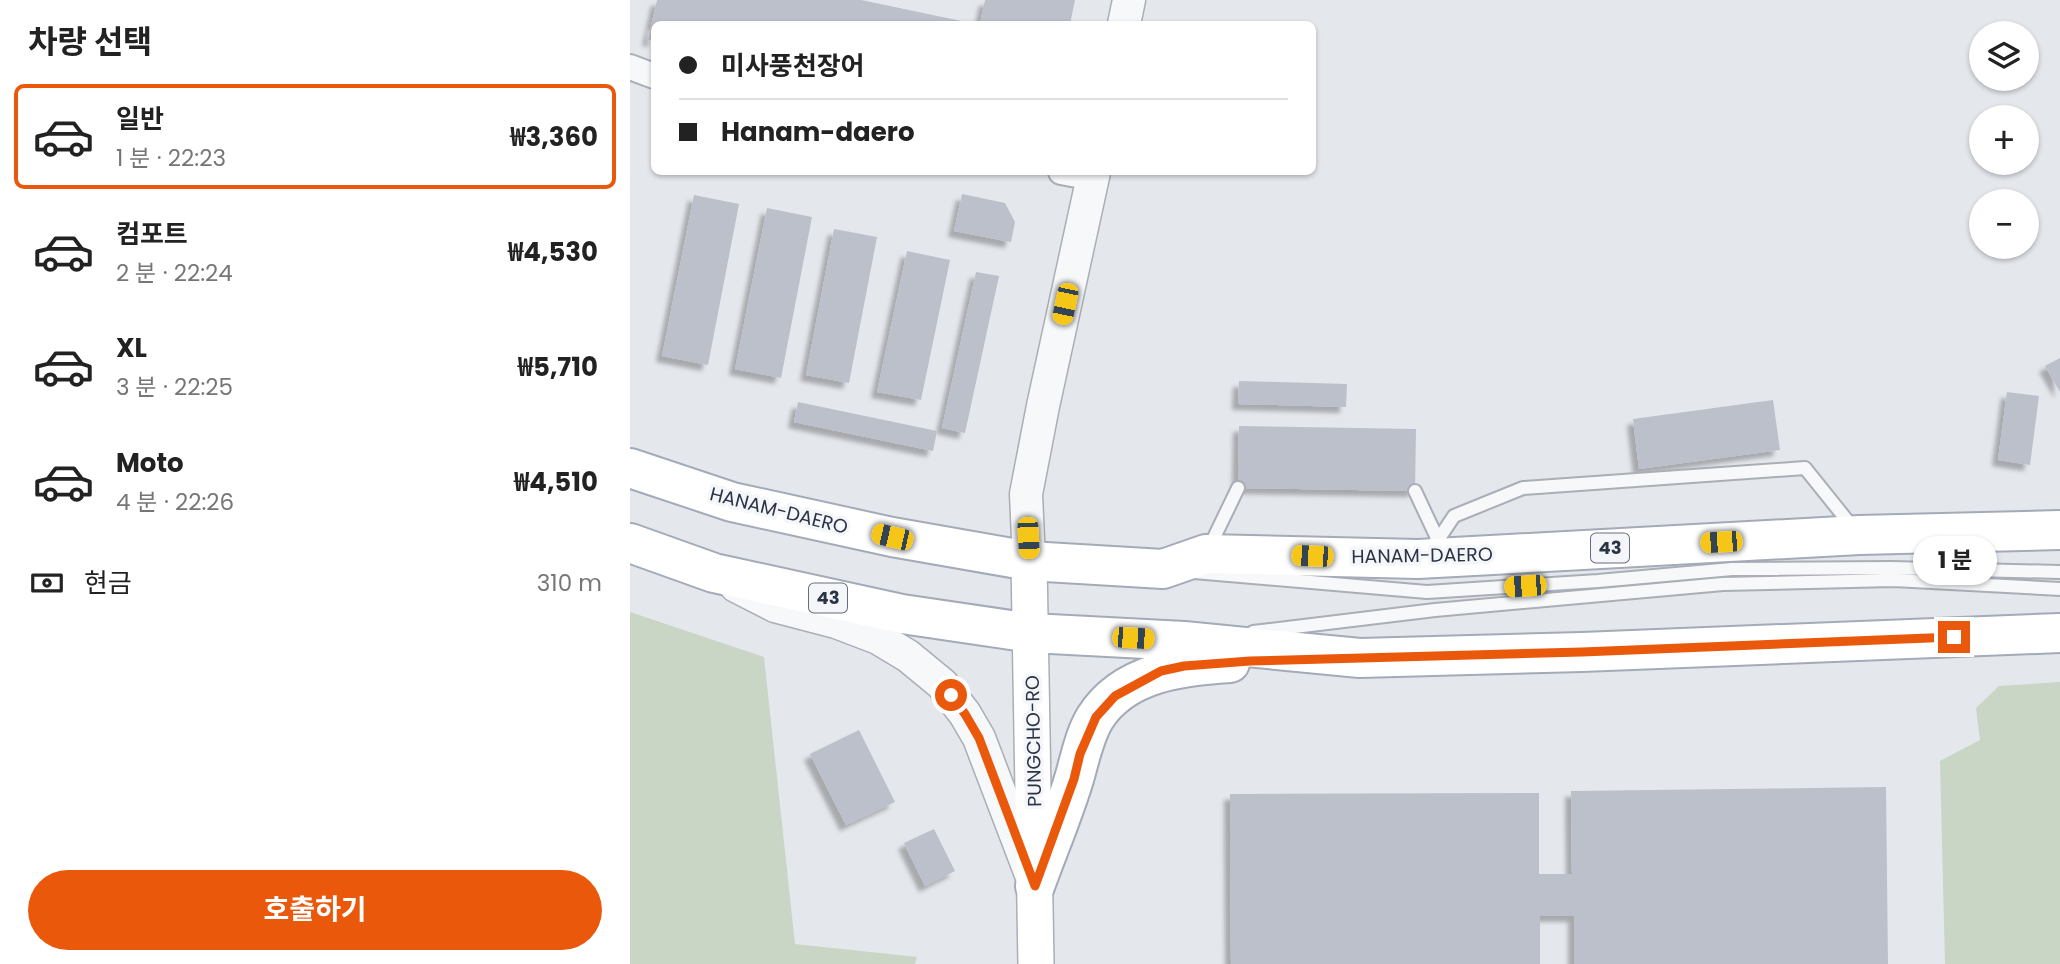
<!DOCTYPE html>
<html lang="ko">
<head>
<meta charset="utf-8">
<style>
  :root { --surface:#fff; --page:#f6f6f6; --text:#222; --muted:#767676; --line:#e0e0e0; --accent:#ea580c }
  body { margin:0; font-family:Poppins,"Noto Sans KR",sans-serif; background:var(--page); color:var(--text); height:100vh; display:flex; flex-direction:column; font-size:26px; white-space:nowrap }
  * { box-sizing:border-box; margin:0 }
  p { font-size:23px; color:var(--muted) }
  .icon { flex:none; width:38px; height:38px; fill:none; stroke:currentColor; stroke-width:2; stroke-linecap:round; stroke-linejoin:round }
  .map { position:relative; flex:1; overflow:hidden }
  .panel { display:flex; flex-direction:column; background:var(--surface); width:630px }
  .panel>* { flex:none }
  .banner { position:absolute; left:21px; top:21px; width:665px; height:154px; border-radius:10px; box-shadow:0 2px 5px #0004; display:grid; align-content:center; height:154px; padding:0 28px; background:var(--surface) }
  .buttons { position:absolute; left:1339px; top:21px; display:grid; gap:14px }
  .buttons a { display:grid; place-items:center; width:70px; height:70px; border-radius:50%; background:var(--surface); box-shadow:0 2px 5px #0004; font-size:35px }
  .end { position:absolute; width:32px; height:32px; margin:-16px; border:9px solid #ea580c; background:#fff; box-shadow:0 0 0 4px #fff }
  .from { border-radius:50% }
  .bubble { position:absolute; height:49px; border-radius:24px; background:var(--surface); box-shadow:0 2px 5px #0004; font-size:23px; font-weight:700; line-height:49px; text-align:center }
  .car { position:absolute; width:21px; height:42px; margin:-21px -10px; border-radius:9px; box-shadow:0 0 5px 2px #0007; background:linear-gradient(#f5c518 24%,#345 0 40%,#f5c518 0 76%,#345 0 86%,#f5c518 0) }
  .banner b { display:flex; align-items:center; gap:24px; height:66px; font-size:26px }
  .banner b+b { border-top:2px solid var(--line) }
  .banner i { width:18px; height:18px; background:var(--text) }
  ul { padding:0; list-style:none }
  li { display:flex; align-items:center; gap:21px; height:105px; margin:0 14px 10px; padding:0 14px; border:4px solid transparent; border-radius:10px }
  li div { flex:1 }
  li b { display:block; font-size:26px }
  li em { font-style:normal; font-weight:700 }
  li.on { border-color:var(--accent) }
  li>.icon { width:63px; height:63px; stroke-width:1.5 }
  h2 { padding:0 28px; font-size:32px; line-height:84px }
  .pay { display:flex; align-items:center; gap:18px; height:77px; padding:0 28px; font-size:26px }
  .pay p { margin-inline-start:auto }
  .primary-button { display:flex; gap:14px; margin-top:auto; padding:14px 28px }
  .primary-button a { flex:1; height:80px; border-radius:42px; background:var(--accent); color:#fff; font-size:28px; font-weight:700; line-height:80px; text-align:center }
  main { display:flex; flex:1; min-height:0 }
  .map>svg:first-child { display:block }
  .green { fill:#c9d6c5 }
  .building { fill:#bbc0ca; filter:url(#shadow) }
  .lines { fill:none; stroke-linecap:round; stroke-linejoin:round }
  .service-casing { stroke:#a9aeb7; stroke-width:16 }
  .minor-casing { stroke:#a9aeb7; stroke-width:28 }
  .tertiary-casing { stroke:#a9aeb7; stroke-width:35 }
  .secondary-casing { stroke:#a9aeb7; stroke-width:38 }
  .primary-casing { stroke:#a3abb8; stroke-width:42 }
  .service { stroke:#f7f8fa; stroke-width:12 }
  .minor { stroke:#f7f8fa; stroke-width:24 }
  .tertiary { stroke:#f7f8fa; stroke-width:32 }
  .secondary { stroke:#fff; stroke-width:35 }
  .primary { stroke:#fff; stroke-width:38 }
  .route { stroke:#ea580c; stroke-width:9 }
  .labels { text-anchor:middle; stroke-width:7; stroke-linejoin:round; paint-order:stroke }
  .shield { fill:#f4f6f9; stroke:#676e7b; stroke-width:2 }
  .shield-label { font-size:18px; font-weight:bold; fill:#2b3445 }
  .street-label { font-size:19px; fill:#2b3445; stroke:#f4f6f9 }
</style>
</head>
<body>
<main>
<section class="panel">
<h2>차량 선택</h2>
<ul>
<li class="on"><svg class="icon" aria-label="car" viewBox="0 0 24 24"><path d="M5 17H2v-5l4-1 3-4h7l3 4 3 1v5h-3M9 17h6M6 11h13"/><circle cx="7" cy="17" r="2"/><circle cx="17" cy="17" r="2"/></svg><div><b>일반</b><p>1 분 · 22:23</p></div><em>₩3,360</em></li>
<li><svg class="icon" aria-label="car" viewBox="0 0 24 24"><path d="M5 17H2v-5l4-1 3-4h7l3 4 3 1v5h-3M9 17h6M6 11h13"/><circle cx="7" cy="17" r="2"/><circle cx="17" cy="17" r="2"/></svg><div><b>컴포트</b><p>2 분 · 22:24</p></div><em>₩4,530</em></li>
<li><svg class="icon" aria-label="car" viewBox="0 0 24 24"><path d="M5 17H2v-5l4-1 3-4h7l3 4 3 1v5h-3M9 17h6M6 11h13"/><circle cx="7" cy="17" r="2"/><circle cx="17" cy="17" r="2"/></svg><div><b>XL</b><p>3 분 · 22:25</p></div><em>₩5,710</em></li>
<li><svg class="icon" aria-label="car" viewBox="0 0 24 24"><path d="M5 17H2v-5l4-1 3-4h7l3 4 3 1v5h-3M9 17h6M6 11h13"/><circle cx="7" cy="17" r="2"/><circle cx="17" cy="17" r="2"/></svg><div><b>Moto</b><p>4 분 · 22:26</p></div><em>₩4,510</em></li>
</ul>
<div class="pay"><svg class="icon" aria-label="cash" viewBox="0 0 24 24"><path d="M3 7h18v10H3z"/><circle cx="12" cy="12" r="2"/></svg>현금<p>310 m</p></div>
<div class="primary-button"><a>호출하기</a></div>
</section>
<div class="map">
<svg width="1430" height="964" viewBox="0 0 1430 964">
  <defs>
    <filter id="shadow"><feDropShadow dx="-6" dy="6" stdDeviation="2" flood-color="#0004"/></filter>
  </defs>
  <rect width="100%" height="100%" fill="#e4e7ec"/>
  <path class="green" d="M0,612L134,657L165,944L287,957L285,964H0Z
    M1430,682V964H1315L1310,761L1350,740L1346,708L1369,686Z"/>
  <path class="building" d="M27,0H231L341,23L24,24V41L18,40Z
    M355,0H445L440,24H350Z
    M332,194L375,203L385,222L381,242L324,231Z
    M64,195L109,204L78,365L32,356Z
    M137,208L182,217L151,378L105,369Z
    M204,229L247,237L219,383L176,375Z
    M277,251L320,260L291,400L247,392Z
    M346,272L369,276L335,433L312,428Z
    M1430,358V392L1415,366Z
    M609,381L717,384L716,407L608,404Z
    M1377,392L1409,396L1400,465L1368,460Z
    M1143,400L1150,450L1009,469L1003,419Z
    M168,402L307,431L303,451L164,422Z
    M609,426L786,429L785,491L608,488Z
    M229,730L265,802L216,825L180,754Z
    M1256,787L1258,964H944V916H910V964H601L600,794L909,793V874H942L941,791Z
    M304,829L325,871L295,886L274,843Z"/>
  <g class="lines">
    <g class="service-casing">
      <path id="service" d="M785,491L808,540
        M579,548L608,488
        M798,549L808,540L824,516L893,488L1175,468L1224,529
        M564,572L797,592L968,581L1102,569L1261,568L1430,572
        M623,632L805,610L1093,584L1264,580L1430,589"/>
    </g>
    <g class="minor-casing">
      <path id="minor" d="M0,67L24,76
        M431,172L463,178"/>
    </g>
    <g class="tertiary-casing">
      <path id="tertiary" d="M494,24L499,0
        M399,561L396,494L413,406L464,172
        M106,586L145,606L206,622L248,638L278,656L312,684L335,714L349,738L402,877"/>
    </g>
    <g class="secondary-casing">
      <path id="secondary" d="M399,561L406,964"/>
    </g>
    <g class="primary-casing">
      <path id="primary" d="M0,468L102,502L262,537L399,561L533,569L576,554L788,559L1229,535L1430,530
        M0,543L84,573L272,614L401,633L554,641L730,658L952,652L1430,633
        M405,886C418,850 433,815 444,779C450,759 454,736 465,718C494,672 552,666 600,663"/>
    </g>
    <use href="#service" class="service"/>
    <use href="#minor" class="minor"/>
    <use href="#tertiary" class="tertiary"/>
    <use href="#secondary" class="secondary"/>
    <use href="#primary" class="primary"/>
  </g>
  <g class="lines">
    <path class="route" d="M321,695L335,714L349,738L405,886L444,779L450,754L466,717L485,696L531,671L554,666L620,661L952,652L1324,637"/>
  </g>
  <g class="labels">
    <g class="shield">
      <rect x="961" y="533.5" width="38" height="29" rx="5"/>
      <rect x="179" y="583.5" width="38" height="29" rx="5"/>
    </g>
    <g class="shield-label">
      <text x="980" y="554">43</text>
      <text x="198" y="604">43</text>
    </g>
    <g class="street-label">
      <text transform="translate(149 510) rotate(14)" y="7">HANAM-DAERO</text>
      <text transform="translate(792 555) rotate(-1)" y="7">HANAM-DAERO</text>
      <text transform="translate(403 741) rotate(-91)" y="7">PUNGCHO-RO</text>
    </g>
  </g>
</svg>
<div class="buttons">
<a><svg class="icon" aria-label="layers" viewBox="0 0 24 24"><path d="M12 4l9 5-9 5-9-5zM3 14l9 5 9-5"/></svg></a>
<a>+</a>
<a>−</a>
</div>
<i class="end from" style="left:321px;top:695px"></i>
<i class="end" style="left:1324px;top:637px"></i>
<div class="bubble" style="left:1283px;top:536px;width:84px">1 분</div>
<i class="car" style="left:435px;top:304px;rotate:192deg"></i>
<i class="car" style="left:262px;top:537px;rotate:283deg"></i>
<i class="car" style="left:398px;top:538px;rotate:177deg"></i>
<i class="car" style="left:1091px;top:542px;rotate:267deg"></i>
<i class="car" style="left:682px;top:556px;rotate:272deg"></i>
<i class="car" style="left:895px;top:586px;rotate:266deg"></i>
<i class="car" style="left:503px;top:638px;rotate:93deg"></i>
<div class="banner">
<b><i class="from"></i>미사풍천장어</b>
<b><i></i>Hanam-daero</b>
</div>
</div>
</main>
</body>
</html>
